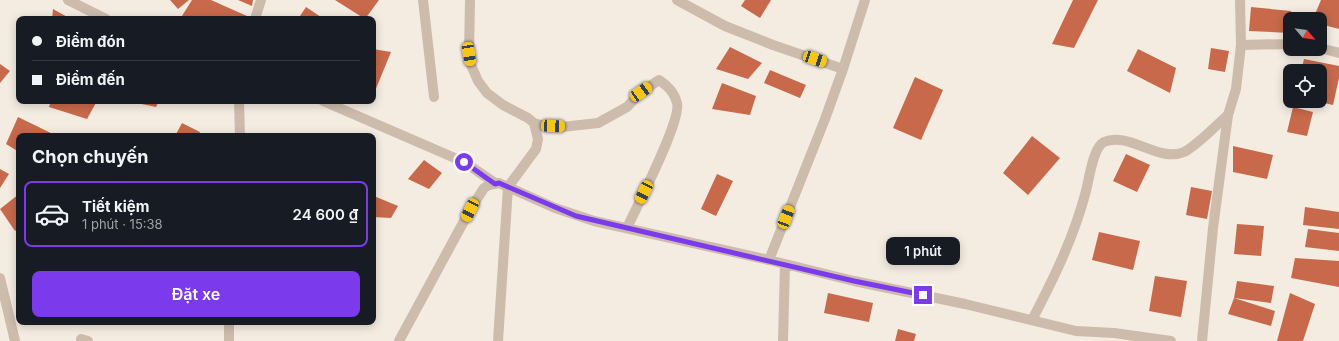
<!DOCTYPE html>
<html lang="vi">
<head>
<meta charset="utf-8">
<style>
  :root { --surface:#171b24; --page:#20242c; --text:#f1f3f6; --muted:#9ea1a6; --line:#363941; --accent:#7c3aed }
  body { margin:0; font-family:Inter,sans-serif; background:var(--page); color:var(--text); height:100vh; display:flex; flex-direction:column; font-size:15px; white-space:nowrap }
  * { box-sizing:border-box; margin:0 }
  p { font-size:13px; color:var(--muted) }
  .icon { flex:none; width:22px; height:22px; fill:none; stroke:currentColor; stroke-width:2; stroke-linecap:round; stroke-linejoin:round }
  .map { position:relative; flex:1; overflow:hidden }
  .sheet { position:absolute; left:16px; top:133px; width:360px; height:192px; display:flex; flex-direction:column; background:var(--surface); border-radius:8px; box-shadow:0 2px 10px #0003 }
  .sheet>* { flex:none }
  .banner { position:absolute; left:16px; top:16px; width:360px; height:88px; border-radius:8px; box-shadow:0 2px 10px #0003; display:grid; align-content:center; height:88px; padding:0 16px; background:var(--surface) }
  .needle { width:26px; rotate:118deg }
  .controls { position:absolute; left:1283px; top:12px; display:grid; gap:8px }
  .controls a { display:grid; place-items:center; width:44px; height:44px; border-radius:8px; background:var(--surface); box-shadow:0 2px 10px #0003; font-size:20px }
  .end { position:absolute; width:18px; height:18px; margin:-9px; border:5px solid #7c3aed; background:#fff; box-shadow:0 0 0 2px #fff }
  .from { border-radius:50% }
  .bubble { position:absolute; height:28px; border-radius:8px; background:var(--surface); box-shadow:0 2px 10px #0003; font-size:13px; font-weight:600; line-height:28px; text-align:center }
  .car { position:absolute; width:12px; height:24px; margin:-12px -6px; border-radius:5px; box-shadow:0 0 3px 1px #0007; background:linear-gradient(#f5c518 24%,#345 0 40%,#f5c518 0 76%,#345 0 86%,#f5c518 0) }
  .banner b { display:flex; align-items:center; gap:14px; height:38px; font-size:15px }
  .banner b+b { border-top:1px solid var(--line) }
  .banner i { width:10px; height:10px; background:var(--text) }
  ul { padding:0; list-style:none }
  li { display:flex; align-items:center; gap:12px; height:66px; margin:0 8px 6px; padding:0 8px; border:2px solid transparent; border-radius:8px }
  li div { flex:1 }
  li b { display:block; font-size:15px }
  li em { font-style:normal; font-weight:600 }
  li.selected { border-color:var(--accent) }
  li>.icon { width:36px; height:36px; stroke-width:1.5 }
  h2 { padding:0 16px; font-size:18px; line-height:48px }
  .primary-button { display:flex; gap:8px; margin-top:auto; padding:8px 16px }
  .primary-button a { flex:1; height:46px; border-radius:8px; background:var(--accent); color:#fff; font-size:16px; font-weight:600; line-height:46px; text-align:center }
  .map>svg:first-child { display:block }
  .building { fill:#c8694b }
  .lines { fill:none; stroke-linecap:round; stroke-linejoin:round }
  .service { stroke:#cdbbac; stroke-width:10 }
  .minor { stroke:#cdbbac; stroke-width:10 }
  .route { stroke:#7c3aed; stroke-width:5 }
</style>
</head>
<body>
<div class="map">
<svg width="1339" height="341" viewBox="0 0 1339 341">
  <rect width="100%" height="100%" fill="#f4ebe1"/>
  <path class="building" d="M170,0H189L178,9Z
    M192,0H211L247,16L246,19H180Z
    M238,0H253L252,6Z
    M335,0H379L365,19Z
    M745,0H771L760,18L741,6Z
    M1073,0H1098L1074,48L1052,44Z
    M1321,0H1339V29L1320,24V19H1313Z
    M306,7L324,19H298Z
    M1251,7L1291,11L1290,33L1249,31Z
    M53,9L71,19H52Z
    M730,47L762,63L748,79L716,69Z
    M1211,48L1229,51L1225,72L1208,69Z
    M373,49L391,52L375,91H373Z
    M1138,49L1176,68L1170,93L1127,71Z
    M1304,59L1339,66V78L1333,105L1320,102V71H1301Z
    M0,64L10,71L0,83Z
    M770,70L806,85L800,98L764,83Z
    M915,77L943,90L921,140L893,128Z
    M722,83L756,96L750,115L712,109Z
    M51,101H97L87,119L49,107Z
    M127,101H159L156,107Z
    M1293,107L1313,112L1307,136L1287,132Z
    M18,117L57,136H19V152L6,144Z
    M182,123L200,132L198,136H175Z
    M1032,136L1060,158L1028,195L1003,173Z
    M1233,146L1273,155L1267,179L1233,172Z
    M1126,154L1150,165L1137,192L1113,181Z
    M424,160L442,173L429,189L408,179Z
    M0,169L9,174L0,188Z
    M717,174L733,181L716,216L701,209Z
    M1191,187L1212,191L1207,219L1186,215Z
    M19,194V228L15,231L0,209Z
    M374,196L398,206L391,218L373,217Z
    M1305,207L1339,212V229L1303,225Z
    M1237,224L1264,226L1261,256L1234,254Z
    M1308,229L1339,233V251L1305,247Z
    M1099,232L1140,241L1133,270L1092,260Z
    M1295,258L1339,261V287L1291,278Z
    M1155,276L1187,281L1181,317L1149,311Z
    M1237,281L1274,286L1271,303L1234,298L1275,311L1271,326L1228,314L1234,298Z
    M828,293L873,303L869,322L824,313Z
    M1290,293L1315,304L1303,341H1277Z
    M898,329L916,334L914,341H895Z"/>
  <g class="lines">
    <path class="service" d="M423,0L434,97
      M1202,341L1213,228L1228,115L1236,89L1241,45L1240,0"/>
    <path class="minor" d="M68,0L106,19
      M470,0L469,54L471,65L478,81L487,93L503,105L528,118L534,123L538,139L536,149L508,187L498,341
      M677,0L725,26L773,45L843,69
      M255,19L261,0
      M1241,45L1290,44
      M1320,48L1339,53
      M239,101L240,136
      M323,101L464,162L495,183
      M534,123L544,126L562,127L598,123L627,107L641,92L659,80C668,86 674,92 677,103C682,120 636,208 627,228
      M769,260L825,119L843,69L865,0
      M0,278L15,341
      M1032,320C1054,278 1074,237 1086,191C1089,180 1093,147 1104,142C1128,131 1159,163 1184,152C1198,145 1215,126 1228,115
      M81,339L88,341
      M229,341V322
      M399,341L470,210L484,188L489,185L499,183L555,208L594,221L769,260L854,281L965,304L1076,331L1114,333L1171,341
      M783,341L785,264"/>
  </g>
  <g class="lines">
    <path class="route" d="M464,162L495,184L499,183L576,216L854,281L923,295"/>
  </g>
</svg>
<div class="controls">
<a><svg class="needle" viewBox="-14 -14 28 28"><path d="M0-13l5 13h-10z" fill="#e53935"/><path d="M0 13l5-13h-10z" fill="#9ea1a6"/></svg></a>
<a><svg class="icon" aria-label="locate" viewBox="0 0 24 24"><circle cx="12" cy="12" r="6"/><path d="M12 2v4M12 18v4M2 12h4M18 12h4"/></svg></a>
</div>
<i class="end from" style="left:464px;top:162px"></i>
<i class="end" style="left:923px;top:295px"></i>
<div class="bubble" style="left:886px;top:237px;width:74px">1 phút</div>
<i class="car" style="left:469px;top:54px;rotate:171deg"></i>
<i class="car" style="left:815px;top:59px;rotate:109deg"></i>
<i class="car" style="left:641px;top:92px;rotate:55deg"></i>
<i class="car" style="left:553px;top:126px;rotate:92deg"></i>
<i class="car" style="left:644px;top:192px;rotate:206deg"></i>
<i class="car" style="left:470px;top:210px;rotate:206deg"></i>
<i class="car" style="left:786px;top:217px;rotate:21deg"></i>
<div class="banner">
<b><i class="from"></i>Điểm đón</b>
<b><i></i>Điểm đến</b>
</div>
<section class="sheet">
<h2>Chọn chuyến</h2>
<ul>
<li class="selected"><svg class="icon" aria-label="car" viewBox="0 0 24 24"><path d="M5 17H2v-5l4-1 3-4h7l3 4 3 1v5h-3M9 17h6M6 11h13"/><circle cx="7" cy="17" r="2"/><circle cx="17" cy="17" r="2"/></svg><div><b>Tiết kiệm</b><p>1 phút · 15:38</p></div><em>24 600 ₫</em></li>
</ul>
<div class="primary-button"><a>Đặt xe</a></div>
</section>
</div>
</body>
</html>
